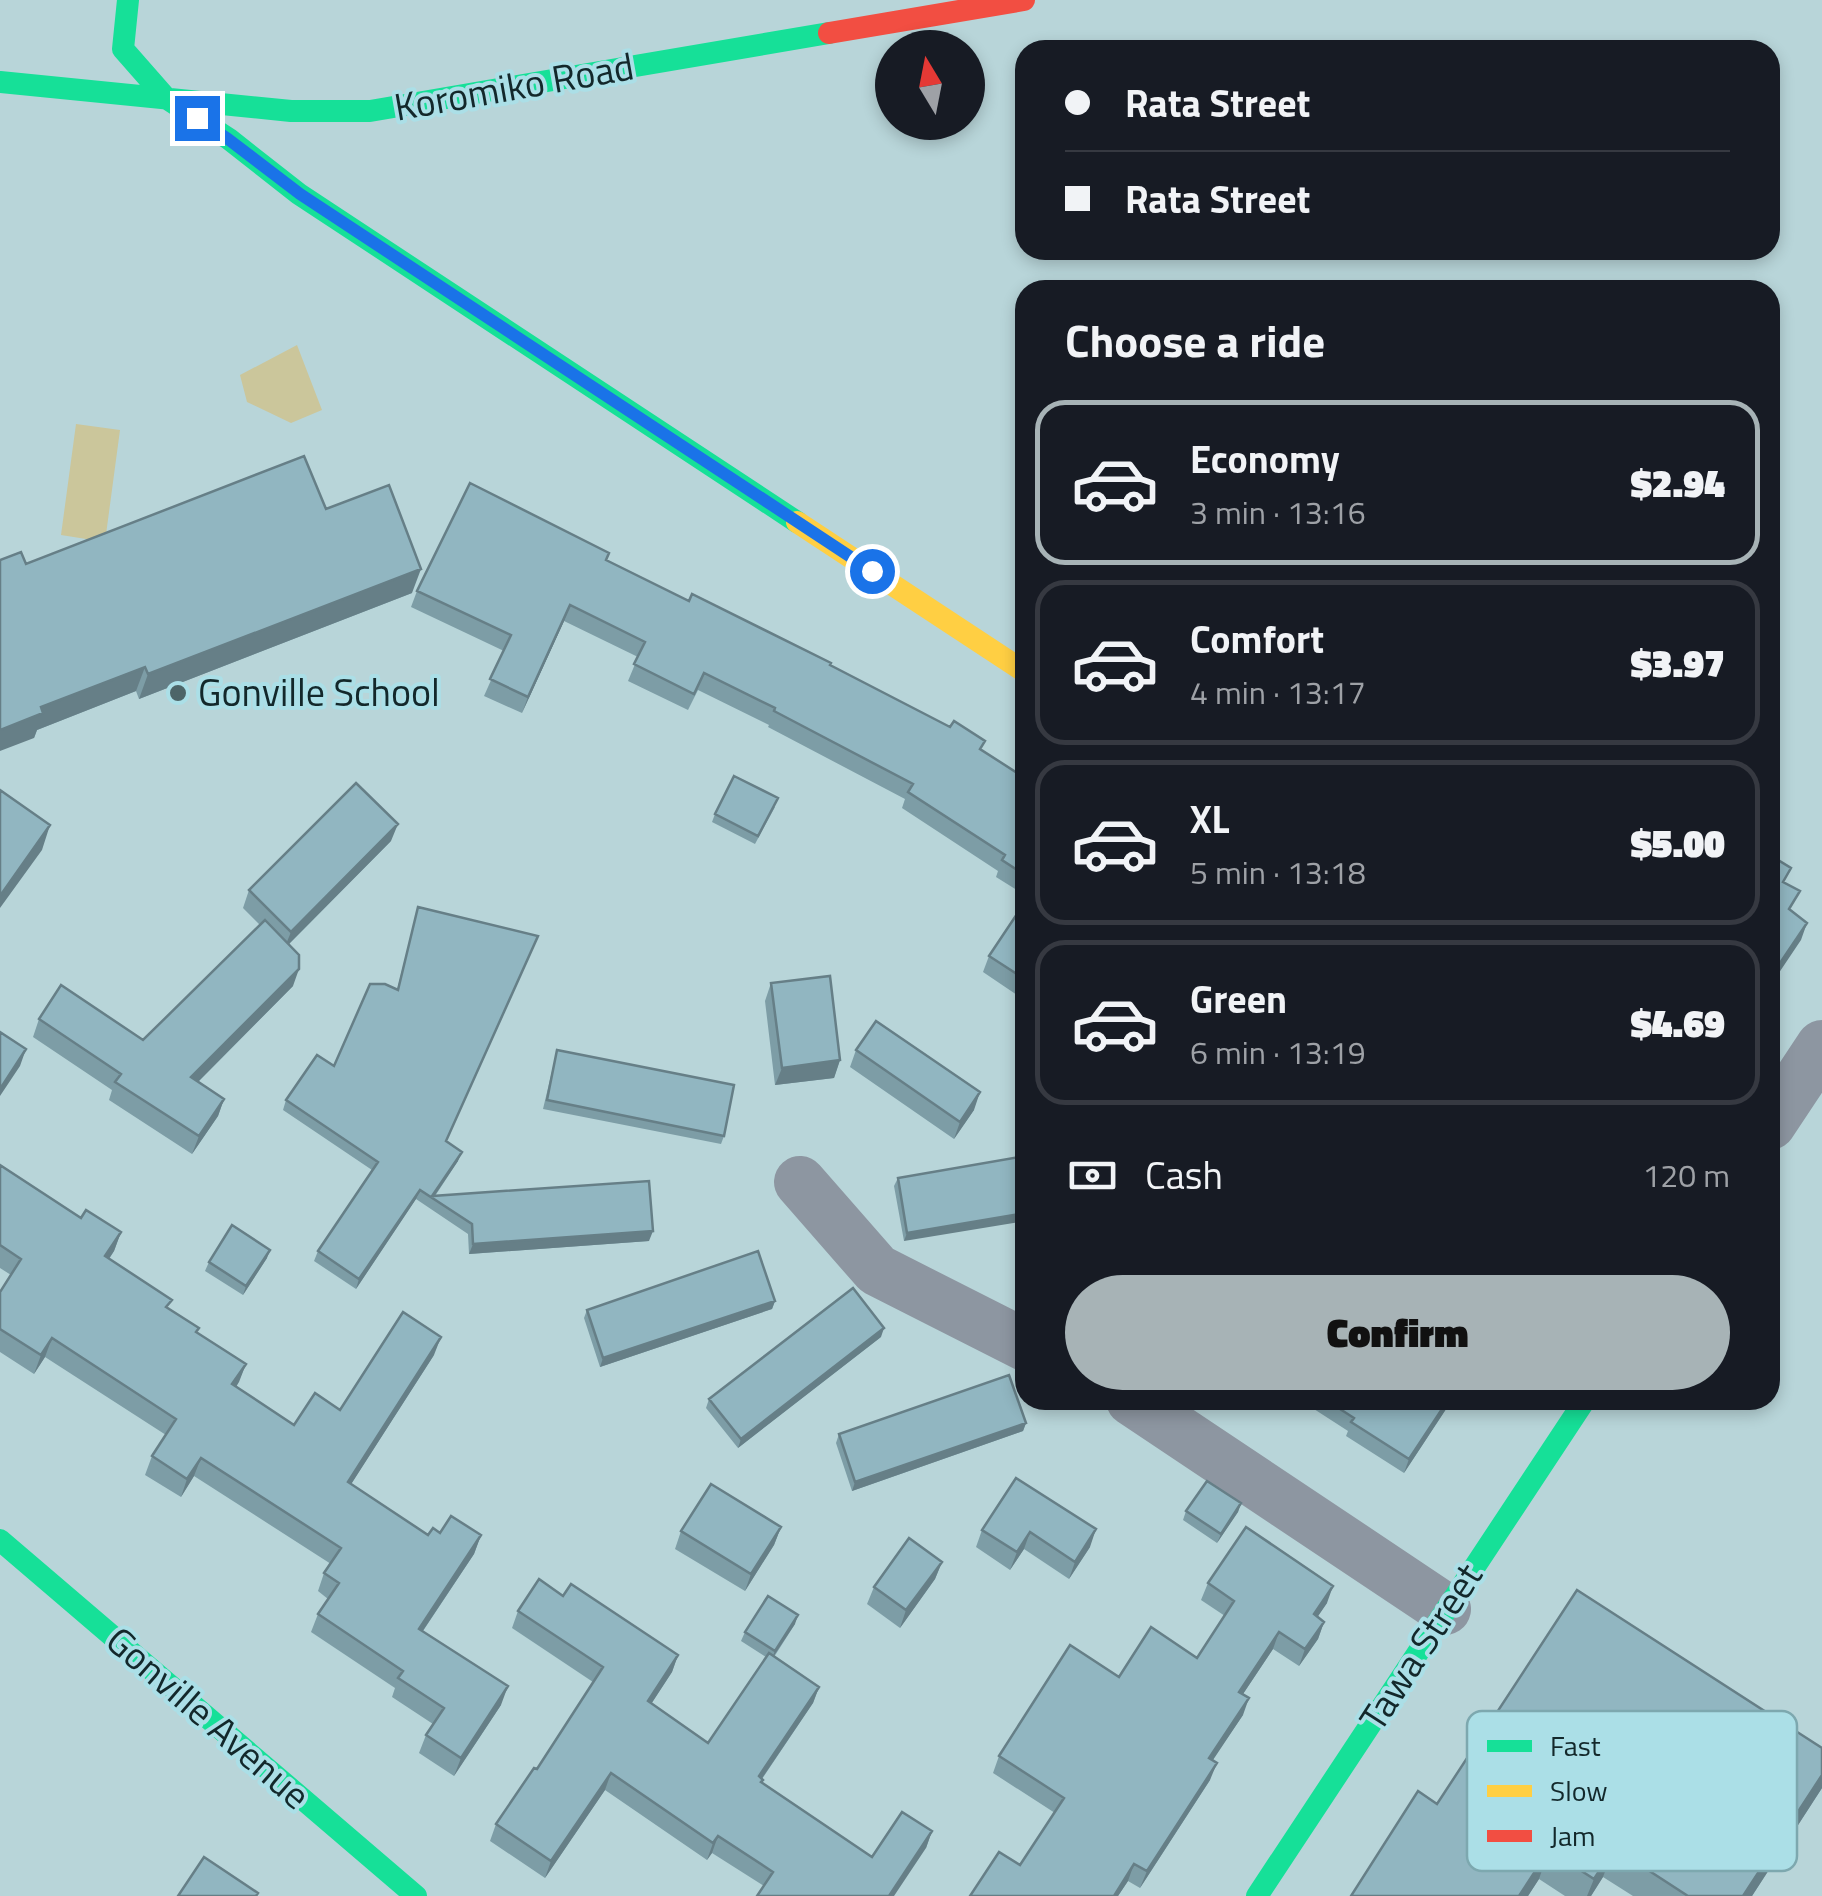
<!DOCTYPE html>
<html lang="en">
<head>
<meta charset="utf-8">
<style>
  :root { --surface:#171b24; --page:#20242c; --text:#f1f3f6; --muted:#9ea1a6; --line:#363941; --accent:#a7b3b6 }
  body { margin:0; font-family:"Titillium Web",sans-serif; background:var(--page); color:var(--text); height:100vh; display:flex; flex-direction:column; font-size:38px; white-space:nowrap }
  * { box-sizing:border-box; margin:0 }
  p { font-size:32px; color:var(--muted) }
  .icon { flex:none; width:55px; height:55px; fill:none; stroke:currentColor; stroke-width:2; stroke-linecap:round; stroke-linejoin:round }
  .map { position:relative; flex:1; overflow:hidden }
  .sheet { position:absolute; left:1015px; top:280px; width:765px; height:1130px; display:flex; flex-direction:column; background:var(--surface); border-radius:30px; box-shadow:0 5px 15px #0003 }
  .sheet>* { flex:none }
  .top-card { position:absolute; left:1015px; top:40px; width:765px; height:220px; border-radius:30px; box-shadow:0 5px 15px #0003; display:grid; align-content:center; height:220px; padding:0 50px; background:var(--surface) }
  .needle { width:65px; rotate:350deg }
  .fabs { position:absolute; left:875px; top:30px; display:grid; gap:20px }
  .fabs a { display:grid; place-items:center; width:110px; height:110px; border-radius:50%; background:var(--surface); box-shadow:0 5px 15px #0003; font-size:50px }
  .end { position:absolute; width:45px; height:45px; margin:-22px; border:12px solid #1a73e8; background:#fff; box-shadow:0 0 0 5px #fff }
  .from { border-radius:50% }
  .top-card b { display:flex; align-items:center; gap:35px; height:95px; font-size:38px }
  .top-card b+b { border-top:2px solid var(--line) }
  .top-card i { width:25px; height:25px; background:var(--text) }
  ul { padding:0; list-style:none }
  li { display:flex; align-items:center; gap:30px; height:165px; margin:0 20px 15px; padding:0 30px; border:5px solid var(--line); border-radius:30px }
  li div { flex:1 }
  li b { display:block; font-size:38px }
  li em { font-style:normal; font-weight:800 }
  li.selected { border-color:var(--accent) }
  li>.icon { width:90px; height:90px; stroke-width:1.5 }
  h2 { padding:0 50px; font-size:45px; line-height:120px }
  .pay { display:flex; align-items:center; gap:25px; height:110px; padding:0 50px; font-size:38px }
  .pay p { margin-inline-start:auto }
  .primary-button { display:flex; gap:20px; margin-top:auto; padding:20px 50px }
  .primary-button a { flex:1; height:115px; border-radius:60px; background:var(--accent); color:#111; font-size:40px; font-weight:800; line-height:115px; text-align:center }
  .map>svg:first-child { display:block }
  .green { fill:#cbc69b }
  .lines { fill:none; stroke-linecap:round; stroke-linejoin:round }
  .street { stroke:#8d96a1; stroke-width:52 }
  .fast { stroke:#16e098; stroke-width:22 }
  .slow { stroke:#ffcf43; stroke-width:22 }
  .jam { stroke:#f24e42; stroke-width:22 }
  .wall { fill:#7d9da6 }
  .shaded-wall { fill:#667f87 }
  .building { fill:#91b6c1; stroke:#667f87; stroke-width:2.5 }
  .route { stroke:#1a73e8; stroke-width:12 }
  .poi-dot { fill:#4d6568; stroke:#abdfe7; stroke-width:4 }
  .labels { text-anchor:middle; stroke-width:8; stroke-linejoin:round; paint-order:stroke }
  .street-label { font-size:38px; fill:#13282b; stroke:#abdfe7 }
  .poi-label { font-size:38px; fill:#13282b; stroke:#abdfe7; text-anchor:start }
  .key { fill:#abdfe7; stroke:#7da8af; stroke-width:2.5 }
  .key-label { font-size:28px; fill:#13282b }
</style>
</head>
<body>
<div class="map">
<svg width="1822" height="1896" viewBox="0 0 1822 1896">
  <rect width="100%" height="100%" fill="#b8d5d9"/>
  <path class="green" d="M297,345L322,410L291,423L247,402L240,375Z
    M76,424L120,430L105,542L61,535Z"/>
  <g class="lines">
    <path class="street" d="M1770,1124L1822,1046
      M800,1182L877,1270L1025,1345
      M1132,1400L1445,1609"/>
    <path class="fast" d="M128,0L123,49L166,98L229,139L299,194L797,522
      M0,82L291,111H370L829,33
      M0,1540L416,1896
      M1257,1896L1585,1400"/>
    <path class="slow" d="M797,522L1025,672"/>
    <path class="jam" d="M829,33L1024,0"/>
  </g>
  <path class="wall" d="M326,509L412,593L139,699L136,691L37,730L34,738L26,564Z
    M606,560L689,601L830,665L982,750L1025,778V895L996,877L998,871L902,808L905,799L768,727L769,725L698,690L688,710L628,681L638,657L564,621L522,713L484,696L504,651L411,607L417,591Z
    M775,807L755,844L712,822L715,814Z
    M391,841L289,944L293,986L198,1082L224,1099L218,1116L192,1154L109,1100L112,1090L33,1037L39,1019L143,1040L260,925L243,908L249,890Z
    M1025,902V983L1017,995L983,972L989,956Z
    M418,907L538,936L446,1141L458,1161L435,1196L649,1241L469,1254L468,1234L416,1199L356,1289L314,1261L318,1251L372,1170L283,1110L286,1100L334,1066L397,990Z
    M771,983L840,1060L834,1078L775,1085L765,1001Z
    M557,1050L724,1136L721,1144L543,1109Z
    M856,1050L974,1110L954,1139L850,1067Z
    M1025,1156L904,1241L894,1186L898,1178Z
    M0,1165L81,1218L121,1232L114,1251L109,1259L197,1333L246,1364L236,1387L294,1425L340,1410L434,1355L351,1484L428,1535L440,1533L481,1535L474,1554L423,1631L501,1705L454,1776L419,1753L426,1735L433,1724L392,1697L395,1688L311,1632L318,1614L328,1599L318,1591L324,1573L331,1564L194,1476L181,1497L145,1475L152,1456L166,1435L45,1357L34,1374L0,1352V1292L11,1275L0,1268Z
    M267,1258L243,1295L205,1271L209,1262Z
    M775,1301L772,1309L600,1367L584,1318L587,1310Z
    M881,1337L738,1448L706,1408L709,1399Z
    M1300,1400H1452L1404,1473L1346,1436L1348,1431Z
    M1026,1423L1023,1431L852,1491L836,1443L839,1434Z
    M1016,1478L1090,1547L1069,1579L1024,1549L1010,1570L976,1547L982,1530Z
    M1241,1503L1238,1512L1217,1543L1183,1520L1186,1511Z
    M781,1527L774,1545L745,1591L675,1549L681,1531Z
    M942,1562L935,1579L900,1628L867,1604L874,1587Z
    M1208,1583L1327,1603L1317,1617L1324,1622L1318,1639L1299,1666L1273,1649L1243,1694V1715L1212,1760L1210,1780L1140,1888L1128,1881L1118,1896H970L1020,1865L1055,1813L993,1773L999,1756L1119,1677L1197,1658L1225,1616L1201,1600Z
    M563,1596L678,1655L672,1672L651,1704L708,1743L766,1657L741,1641L745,1632L795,1624L774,1657L819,1687L813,1703L762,1779V1783L872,1857L932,1831L926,1848L764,1886L712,1853L707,1860L605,1790L545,1878L490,1841L496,1824L537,1769L593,1682L512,1628L518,1611Z
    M1822,1748V1788L1752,1896H1633L1603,1877L1591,1896H1565L1539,1879L1528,1896H1351L1437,1804Z"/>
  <path class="shaded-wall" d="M421,569L412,593L139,699L148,674Z
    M570,605L564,621L522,713L528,697Z
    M145,667L136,691L37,730L34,738L0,751V730L41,707Z
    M398,824L391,841L284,949L291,932Z
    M50,825L42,850L0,908V896Z
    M1807,923L1801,940L1770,986V978Z
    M299,969L293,986L185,1095L191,1077Z
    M1025,976V983L1017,995L1023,978Z
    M26,1049L20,1066L0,1096V1089Z
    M840,1060L834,1078L775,1085L782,1068Z
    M980,1092L974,1110L954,1139L960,1122Z
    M224,1099L218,1116L192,1154L199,1136Z
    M462,1152L458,1161L433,1198L431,1197Z
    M420,1190L416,1199L356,1289L359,1279Z
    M1025,1213V1221L904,1241L907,1233Z
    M653,1231L649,1241L469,1254L473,1244Z
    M121,1232L114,1251L98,1275L105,1256Z
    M270,1250L267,1258L243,1295L246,1286Z
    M775,1301L772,1309L600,1367L603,1358Z
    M884,1328L881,1337L738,1448L741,1439Z
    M441,1337L434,1355L341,1500L348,1482Z
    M52,1338L45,1357L34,1374L41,1355Z
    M246,1364L239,1382L226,1403L232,1384Z
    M1448,1400H1452L1404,1473L1409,1459Z
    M1026,1423L1023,1431L852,1491L855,1482Z
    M201,1458L194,1476L181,1497L187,1479Z
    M1241,1503L1238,1512L1217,1543L1221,1534Z
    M781,1527L774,1545L745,1591L751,1574Z
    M1096,1529L1090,1547L1069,1579L1075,1562Z
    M1030,1532L1024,1549L1010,1570L1017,1552Z
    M481,1535L474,1554L412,1647L419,1629Z
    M942,1562L935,1579L900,1628L906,1610Z
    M1333,1586L1327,1603L1308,1631L1314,1614Z
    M798,1615L795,1624L771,1660L775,1651Z
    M1324,1622L1318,1639L1299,1666L1305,1649Z
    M1279,1632L1273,1649L1233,1709L1239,1692Z
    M678,1655L672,1672L642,1718L648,1701Z
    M508,1686L501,1705L454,1776L461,1758Z
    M819,1687L813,1703L752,1793L759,1776Z
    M1249,1698L1243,1715L1203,1775L1209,1758Z
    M1217,1763L1210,1780L1140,1888L1147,1871Z
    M611,1773L605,1790L545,1878L551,1861Z
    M1822,1775V1788L1752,1896H1743Z
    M932,1831L926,1848L894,1896H889Z
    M718,1836L712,1853L707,1860L713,1843Z
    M1614,1848L1603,1877L1591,1896H1587L1594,1879Z
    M1549,1850L1539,1879L1528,1896H1519Z
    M1134,1864L1128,1881L1118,1896H1114Z"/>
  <path class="building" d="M304,456L326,509L389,485L421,569L148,674L145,667L41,707L43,713L0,730V560L21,552L26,564Z
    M470,483L609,553L606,560L689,601L692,594L831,663L830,665L950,727L954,721L985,741L980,749L1025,778V875L1002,860L1005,855L908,792L913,784L774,711L775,708L704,673L694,694L634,664L645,642L570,605L528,697L490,679L511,635L417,591Z
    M734,776L778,798L758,836L715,814Z
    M356,783L398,824L291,932L249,890Z
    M0,790L50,825L0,896Z
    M1770,855L1791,868L1783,882L1800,891L1789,909L1807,923L1770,978Z
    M1025,902V976L1023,978L989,956Z
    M418,907L538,936L446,1141L462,1152L432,1196L649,1181L653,1231L473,1244L472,1224L420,1190L359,1279L318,1251L378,1162L286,1100L317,1055L334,1066L370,984H385L398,990Z
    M265,920L299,955V969L191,1077L224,1099L199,1136L115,1082L121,1074L39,1019L61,985L143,1040Z
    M830,976L840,1060L782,1068L771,983Z
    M876,1021L980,1092L960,1122L856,1050Z
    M0,1032L26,1049L0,1089Z
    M557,1050L734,1085L724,1136L547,1100Z
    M1025,1156V1213L907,1233L898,1178Z
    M0,1165L81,1218L86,1210L121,1232L105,1256L172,1300L166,1307L199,1328L196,1332L246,1364L232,1384L294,1425L315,1393L340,1410L403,1312L441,1337L348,1482L428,1535L433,1528L440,1533L451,1516L481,1535L419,1629L508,1686L461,1758L426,1735L444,1708L398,1678L403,1671L318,1614L339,1583L324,1573L341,1548L201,1458L187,1479L152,1456L176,1419L52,1338L41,1355L0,1329V1292L21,1259L0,1245Z
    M232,1225L270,1250L246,1286L209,1262Z
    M758,1251L775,1301L603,1358L587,1310Z
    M853,1288L884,1328L741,1439L709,1399Z
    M1009,1375L1026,1423L855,1482L839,1434Z
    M1326,1400H1448L1409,1459L1351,1422L1354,1418Z
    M1016,1478L1096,1529L1075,1562L1030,1532L1017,1552L982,1530Z
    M1207,1481L1241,1503L1221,1534L1186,1511Z
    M711,1484L781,1527L751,1574L681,1531Z
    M1246,1527L1333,1586L1314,1614L1324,1622L1305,1649L1279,1632L1239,1692L1249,1698L1209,1758L1217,1763L1147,1871L1134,1864L1114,1896H970L999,1852L1020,1865L1064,1798L999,1756L1070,1645L1119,1677L1151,1627L1197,1658L1234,1601L1208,1583Z
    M909,1538L942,1562L906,1610L874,1587Z
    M539,1579L563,1596L571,1584L678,1655L648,1701L708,1743L769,1653L819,1687L759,1776L763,1780L761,1782L872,1857L902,1812L932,1831L889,1896H757L773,1872L718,1836L713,1843L611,1773L551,1861L496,1824L534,1768L537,1769L603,1667L518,1611Z
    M1577,1590L1822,1748V1775L1743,1896H1688L1614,1848L1594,1879L1549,1850L1519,1896H1351L1418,1791L1437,1804Z
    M768,1596L798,1615L775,1651L745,1632Z
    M204,1857L258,1893L256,1896H178Z"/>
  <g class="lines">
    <path class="route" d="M197,118L228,139L300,194L872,571"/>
  </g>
  <circle class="poi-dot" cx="178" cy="693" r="10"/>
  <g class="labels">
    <g class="street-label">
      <text transform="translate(514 87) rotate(-10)" y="13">Koromiko Road</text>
      <text transform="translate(1421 1647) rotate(-57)" y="13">Tawa Street</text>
      <text transform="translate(208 1718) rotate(41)" y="13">Gonville Avenue</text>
    </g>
    <g class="poi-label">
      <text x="198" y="706">Gonville School</text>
    </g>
  </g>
  <rect x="1467" y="1711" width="330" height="160" rx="15" class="key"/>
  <rect x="1487" y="1740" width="45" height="12" fill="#16e098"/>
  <rect x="1487" y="1785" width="45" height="12" fill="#ffcf43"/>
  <rect x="1487" y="1830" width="45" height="12" fill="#f24e42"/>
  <g class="key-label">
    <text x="1550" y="1756">Fast</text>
    <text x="1550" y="1801">Slow</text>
    <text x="1550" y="1846">Jam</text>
  </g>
</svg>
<div class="fabs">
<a><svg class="needle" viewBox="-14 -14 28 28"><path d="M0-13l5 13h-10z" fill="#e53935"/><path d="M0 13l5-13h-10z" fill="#9ea1a6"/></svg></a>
</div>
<i class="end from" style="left:872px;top:571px"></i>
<i class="end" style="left:197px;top:118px"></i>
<div class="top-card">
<b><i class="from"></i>Rata Street</b>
<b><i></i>Rata Street</b>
</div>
<section class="sheet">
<h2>Choose a ride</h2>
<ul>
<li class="selected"><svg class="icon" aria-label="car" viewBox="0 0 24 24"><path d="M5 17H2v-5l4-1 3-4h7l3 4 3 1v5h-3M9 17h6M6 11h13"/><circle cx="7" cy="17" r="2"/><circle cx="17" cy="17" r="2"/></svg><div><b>Economy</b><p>3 min · 13:16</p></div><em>$2.94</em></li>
<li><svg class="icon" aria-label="car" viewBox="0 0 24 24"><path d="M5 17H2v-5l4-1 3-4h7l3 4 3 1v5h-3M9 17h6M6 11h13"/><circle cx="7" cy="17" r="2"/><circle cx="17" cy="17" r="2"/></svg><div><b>Comfort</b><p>4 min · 13:17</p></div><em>$3.97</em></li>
<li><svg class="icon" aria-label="car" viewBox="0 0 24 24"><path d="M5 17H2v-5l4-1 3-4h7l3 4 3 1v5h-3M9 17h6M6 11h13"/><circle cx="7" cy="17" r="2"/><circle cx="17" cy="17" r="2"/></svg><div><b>XL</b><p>5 min · 13:18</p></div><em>$5.00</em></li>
<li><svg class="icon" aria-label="car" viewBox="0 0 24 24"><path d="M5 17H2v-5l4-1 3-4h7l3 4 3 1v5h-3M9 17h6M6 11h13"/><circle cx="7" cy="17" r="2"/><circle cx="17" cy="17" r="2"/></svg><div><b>Green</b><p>6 min · 13:19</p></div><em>$4.69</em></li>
</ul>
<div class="pay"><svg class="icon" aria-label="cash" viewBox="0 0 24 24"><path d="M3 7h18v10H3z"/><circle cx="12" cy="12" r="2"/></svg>Cash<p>120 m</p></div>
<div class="primary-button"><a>Confirm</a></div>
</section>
</div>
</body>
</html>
